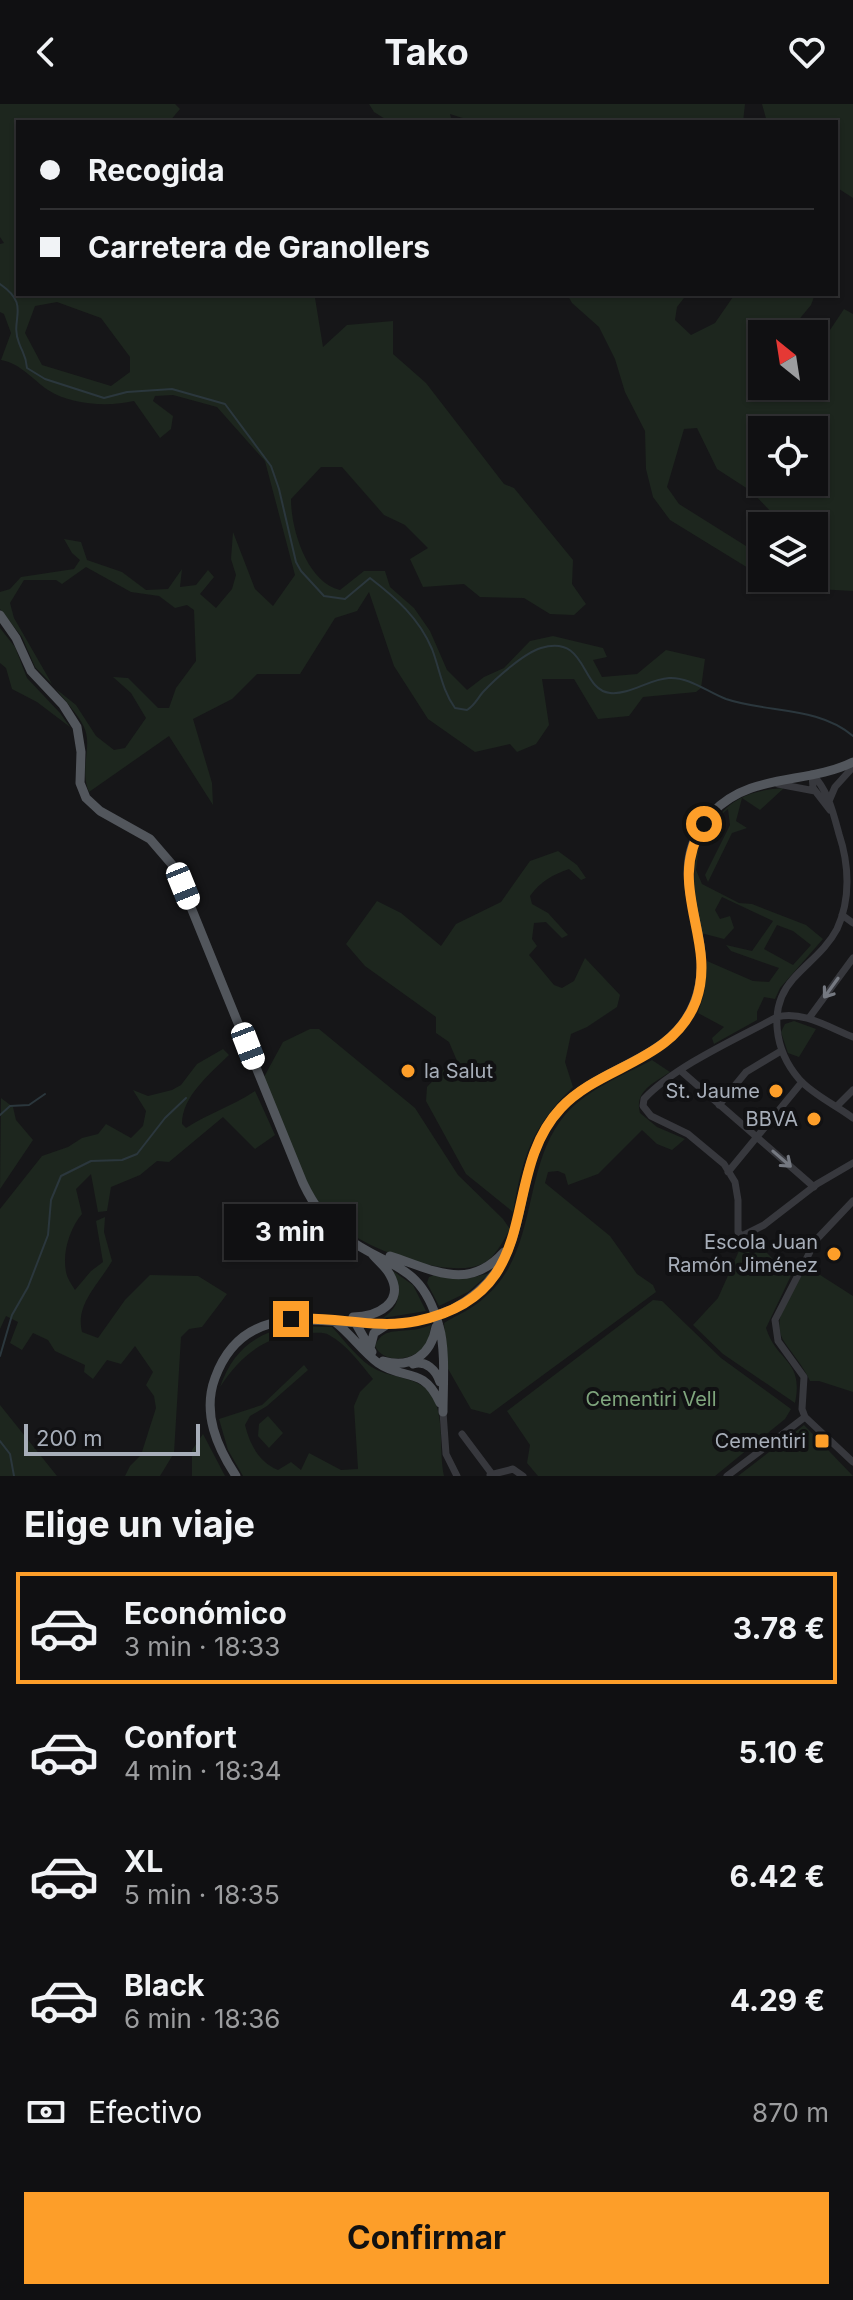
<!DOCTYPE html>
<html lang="es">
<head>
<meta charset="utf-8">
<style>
  :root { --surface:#101012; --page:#19191b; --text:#f1f3f6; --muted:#9c9d9f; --line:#303032; --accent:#fd9e29 }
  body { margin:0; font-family:Inter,sans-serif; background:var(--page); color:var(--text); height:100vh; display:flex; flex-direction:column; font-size:30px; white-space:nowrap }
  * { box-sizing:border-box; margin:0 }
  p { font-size:26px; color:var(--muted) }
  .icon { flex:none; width:44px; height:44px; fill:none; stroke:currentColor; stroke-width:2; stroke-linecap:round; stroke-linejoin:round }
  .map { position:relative; height:1372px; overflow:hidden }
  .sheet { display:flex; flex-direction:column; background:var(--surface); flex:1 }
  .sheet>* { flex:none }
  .guide { position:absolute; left:16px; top:16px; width:822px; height:176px; border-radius:0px; box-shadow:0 2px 6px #0004,0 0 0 2px var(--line); display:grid; align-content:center; height:176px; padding:0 24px; background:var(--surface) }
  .needle { width:52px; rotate:330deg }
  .controls { position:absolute; left:748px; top:216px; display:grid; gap:16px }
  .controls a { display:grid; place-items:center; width:80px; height:80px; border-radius:0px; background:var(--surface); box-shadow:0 2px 6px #0004,0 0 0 2px var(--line); font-size:40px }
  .scale { position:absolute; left:24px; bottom:20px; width:176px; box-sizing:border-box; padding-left:8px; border:4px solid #a7aeb9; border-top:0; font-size:22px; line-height:28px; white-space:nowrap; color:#a7aeb9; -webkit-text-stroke:6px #111113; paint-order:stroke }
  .end { position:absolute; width:36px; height:36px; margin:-18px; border:10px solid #fd9e29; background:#111; box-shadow:0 0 0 4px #111 }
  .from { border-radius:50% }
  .bubble { position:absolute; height:56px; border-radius:0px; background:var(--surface); box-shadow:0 2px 6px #0004,0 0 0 2px var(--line); font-size:26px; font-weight:700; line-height:56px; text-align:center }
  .car { position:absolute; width:24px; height:48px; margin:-24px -12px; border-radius:10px; box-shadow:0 0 6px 2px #0007; background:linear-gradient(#fff 24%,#345 0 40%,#fff 0 76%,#345 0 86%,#fff 0) }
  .guide b { display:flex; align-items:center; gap:28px; height:76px; font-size:30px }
  .guide b+b { border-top:2px solid var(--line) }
  .guide i { width:20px; height:20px; background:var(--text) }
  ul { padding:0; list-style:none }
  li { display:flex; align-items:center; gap:24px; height:112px; margin:0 16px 12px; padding:0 8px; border:4px solid transparent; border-radius:0px }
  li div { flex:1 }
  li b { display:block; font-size:30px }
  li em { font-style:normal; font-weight:700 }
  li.current { border-color:var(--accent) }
  li>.icon { width:72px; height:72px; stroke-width:1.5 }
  h2 { padding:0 24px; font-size:36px; line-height:96px }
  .pay { display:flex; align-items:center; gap:20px; height:88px; padding:0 24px; font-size:30px }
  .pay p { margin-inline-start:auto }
  .primary-button { display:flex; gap:16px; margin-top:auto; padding:16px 24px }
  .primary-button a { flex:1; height:92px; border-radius:0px; background:var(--accent); color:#111; font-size:32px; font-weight:700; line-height:92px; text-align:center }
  header { display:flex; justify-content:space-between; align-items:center; height:104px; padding:0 24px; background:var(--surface); font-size:36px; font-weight:700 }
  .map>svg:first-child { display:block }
  .green { fill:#1d261e; fill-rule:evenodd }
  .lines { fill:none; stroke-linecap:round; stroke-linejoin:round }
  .stream { stroke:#2b373d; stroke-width:2 }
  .minor { stroke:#37383d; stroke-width:7 }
  .major { stroke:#52565c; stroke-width:9 }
  .major-bridge { stroke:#52565c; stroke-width:9 }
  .oneway { stroke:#757981 }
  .route { stroke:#fd9e29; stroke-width:10 }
  .poi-dot { fill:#fd9e29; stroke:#111113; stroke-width:3 }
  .labels { text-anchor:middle; stroke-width:8; stroke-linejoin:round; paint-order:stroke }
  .poi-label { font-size:20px; fill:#a7aeb9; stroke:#111113; text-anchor:end }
  .park-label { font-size:20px; fill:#7fa57d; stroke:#111113 }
</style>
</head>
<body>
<header><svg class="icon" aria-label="back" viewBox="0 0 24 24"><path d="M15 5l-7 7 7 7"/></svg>Tako<svg class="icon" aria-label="heart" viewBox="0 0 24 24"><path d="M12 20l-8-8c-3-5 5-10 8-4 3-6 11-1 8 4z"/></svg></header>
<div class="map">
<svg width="853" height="1372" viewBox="0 0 853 1372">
  <rect width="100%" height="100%" fill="#161618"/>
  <path class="green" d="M0,0H175L180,5L169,18H18V190H310L315,194L323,243L347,221L393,217V250L426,279L504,380L514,384L573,456L572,480L586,500L574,511L550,510L524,494L480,493L464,480L423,483L410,455L428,444L405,421L384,411L342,363H321L291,395C291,426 307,478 340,486L364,467H385L390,483L414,504L430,527L447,566L467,586L484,573L504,564L530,537L553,532L603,544L607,553L593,556L602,573L637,570L666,546L705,555L701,584L696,588L643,593L629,612L598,615L574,575H542L549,621L536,640L517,648L510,640L475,648L428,615L394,562L369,488L357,507L335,514L300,570H257L232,595L193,615L212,679L213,701L169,632L89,688C79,665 93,642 84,623C78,610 65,597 56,585L76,601L96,632L114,646L125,644L146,614L131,589L113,573L128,574L158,604H169L176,584L196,557L194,506L187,501L175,504L159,492L131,488L86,463L62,480L56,476H24L10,499L14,514L52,580L35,563L22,533L0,505V488L10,485L21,473L74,465L80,456L72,449L64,435L81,438L87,456L122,468L146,486L168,485L182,465L180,483L196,481L208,466L214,473L200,490L216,504L232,485L236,471L231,455L233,428L255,485L273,502L295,471L265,357L217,303L173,291L155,292L153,297L173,312L171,325L160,334L134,297C108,303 71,301 48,286C32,275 20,259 1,256L11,229L4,210L0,208V140L4,139L0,133ZM57,198L101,214L130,253V268L111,282L42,261L25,229L35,202Z
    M369,0H745L743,18H509L505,14L475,18L450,10L452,18H423L417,14L390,18L374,8Z
    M762,0H853V94L836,83V18H767Z
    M567,190H687L677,203L675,216L691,231L715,219L735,190H815L811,201L787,230H762V282H814V250L844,205L853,210V487L817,485L803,474H814V422H766L775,412L751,387L717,365L697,324L684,325L667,383L679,400L746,442L762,426V462L753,467L670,416L653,393L646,365L645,327L625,288L615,255L599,223L572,199ZM762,326H814V378H762Z
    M0,524L15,543L27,574L60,609L70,623L37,598L12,585L6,564L0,559Z
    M784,684L760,706L742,694L736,717L747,724L732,729L708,778L705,771L730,721L728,705L717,714C735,691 757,686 784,684Z
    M699,742L696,766L702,780L739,799L752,800L806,821L823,835L780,884L775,895L764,893L757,908V916L714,940L712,934L724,923L698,909L704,890L707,857L753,877L769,878L779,864L731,847L726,841L752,847L773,817L722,793L715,806L720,815L730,812L734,824L724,835L701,829C695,798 690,773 699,742ZM777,821L793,827L811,841L793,861L764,845Z
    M558,747L577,761L586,774L581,776L569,765C552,771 541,777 530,792L532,800L548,809L568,831L562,834L546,818L534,819L532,835L537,842L529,851L554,881L562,884L574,877L585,854L620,891L617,903L587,923L571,930L565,958L573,983C531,1024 523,1052 513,1108L466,1070L426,997L427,983L445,964H460L449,938L436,929V913L365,862L346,840L377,797L401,809L441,842L456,820L501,798L530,757Z
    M794,917L816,925L799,953L788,949L781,928L785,920Z
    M310,925H319L415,1004L458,1071L503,1115L510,1125C503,1137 496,1152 484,1159C448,1178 352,1141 328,1111C299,1075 281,1016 264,973L283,938Z
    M223,945L229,951C210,970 182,992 182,1020L186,1024C209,1009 233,1002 255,987L275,1031L255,1045L223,1013L169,1058L157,1057L140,1071L111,1083L107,1107L98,1108L91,1070L76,1085L82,1110C70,1124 62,1148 66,1168C67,1174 72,1181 75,1186L91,1167L103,1158L96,1117L105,1113L104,1128L112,1157C99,1180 75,1200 82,1228L98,1234L125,1196L150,1171L198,1172L227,1190L202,1223L189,1225L181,1233L174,1349L160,1372H125L130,1362L141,1351L156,1304L154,1292L146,1281L153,1268L135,1242L121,1260L107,1256L93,1275L84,1268L85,1261L55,1247L48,1236L33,1229L22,1246L10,1239L18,1218L6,1212L0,1225V1105L42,1052L68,1043L82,1034L98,1030L106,1020L131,1034L143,1022L146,1007L133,986L148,992L172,986L181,981L197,960Z
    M652,956L670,968C654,979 634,987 640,1009L657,1023L685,1035L672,1046L657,1040L642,1026L598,1070L568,1081L565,1070L558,1067L548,1068L545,1079L610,1132L637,1170L653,1181L656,1188L490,1310L471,1305L447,1263L444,1219C457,1211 474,1204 485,1193C538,1148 522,1068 561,1016C582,987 622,972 652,956Z
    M1,994L13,1003L16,1016L33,1036L0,1085Z
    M753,1135L774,1156L791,1164L795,1156L797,1159L766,1224C777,1259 804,1255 795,1299L723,1250L693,1221L718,1194L742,1140Z
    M806,1162L853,1192V1288L819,1277H810C803,1262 794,1252 785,1239C768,1215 794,1184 806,1162Z
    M390,1165L413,1181L426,1207L383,1214C405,1198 398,1187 390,1165Z
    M490,1169L468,1188L439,1202L427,1179L429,1173L434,1171L470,1174Z
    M653,1196L662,1197L721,1254L791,1305L785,1315L715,1372H538L527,1359L530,1341L507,1307Z
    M431,1221C430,1227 429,1235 426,1240C415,1257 384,1261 375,1242C382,1225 394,1228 410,1226C417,1226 425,1223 431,1221Z
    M294,1222L332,1223C345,1237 360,1258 377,1266C396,1275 425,1273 435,1297C444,1320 439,1348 444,1372H243L228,1346L219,1315L262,1301L304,1261L308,1266L267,1302L250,1312L245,1321C250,1341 259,1358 278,1366L291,1358L301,1366L309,1349L341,1366L358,1365L354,1302L360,1288L373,1275C360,1259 347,1241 329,1231C324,1228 317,1229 311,1229C270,1228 242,1249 220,1283C233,1246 256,1228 294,1222Z
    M0,1301L57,1372H0Z
    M268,1312L283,1329L269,1344L258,1332L259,1320Z
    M804,1321L853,1372H738Z
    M203,1330L225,1372H192V1346Z"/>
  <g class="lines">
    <path class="stream" d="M0,180C32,202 9,214 19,239C23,250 26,251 27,264L45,275L104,294L127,288L172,285L225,300L271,362L279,385L296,458L301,467L324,492L345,495L370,474C396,494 419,514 432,545C440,566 442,586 455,604L467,606C475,601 477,595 483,588C495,575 524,549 541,544C588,530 580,586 610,589C630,591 649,575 669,574C690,573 707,588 726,595C767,609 818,602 853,632
      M0,1011L10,1002L29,1001L45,990
      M0,1252L12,1211L28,1183L48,1131L51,1096L61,1072L91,1057L122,1056L137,1050L165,1014L186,994
      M0,1337L10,1350L14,1372"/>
    <path class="minor" d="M812,670C828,686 833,708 839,730C849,760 851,795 837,825C826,846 808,858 793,875C767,904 775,947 799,975C813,991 836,1001 853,1014
      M812,670L813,684L830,706
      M778,680L815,687
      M829,697L835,683L853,663
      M842,811L853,819
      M809,914L853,854
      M853,933C830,924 802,906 777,913C736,935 675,962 644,995L643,1002L651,1012L688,1030L724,1060L735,1078L738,1096V1128L742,1132L764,1121L817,1080L853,1059
      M681,967L814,1083
      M719,1001L746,968L781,947
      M837,1002L853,986
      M728,1068L802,978
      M443,1308L446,1350L457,1372
      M805,1313L802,1305L804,1273L778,1237L775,1216L816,1136L853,1097
      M805,1313L853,1358
      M462,1330L492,1370
      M490,1371L513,1365L523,1372
      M727,1372L805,1313"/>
    <path class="major" d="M0,511L16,534L31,567L63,601L77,623L81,648L80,679L86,694L100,707L150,735L175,764L303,1079C313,1100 325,1118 344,1132C389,1166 421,1157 439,1222C446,1245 443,1284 443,1308
      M390,1152C434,1166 468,1188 504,1148
      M453,1205C541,1156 504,1078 554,1012C596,957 683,960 699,883C713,821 659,767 712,709C750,668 807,681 853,658
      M353,1213C376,1213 406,1199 390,1171C386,1163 379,1158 373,1151
      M335,1218C351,1230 362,1247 378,1259C403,1277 423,1261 440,1299
      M355,1218L372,1248
      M370,1244L374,1229L388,1220
      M383,1257C411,1265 431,1251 436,1223
      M413,1260C426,1256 436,1266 440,1278
      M236,1372C217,1343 202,1309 215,1274C243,1197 314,1218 375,1220C393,1221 411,1219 429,1214"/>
    <path class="major-bridge" d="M429,1214L453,1205"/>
  </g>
  <defs><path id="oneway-shaft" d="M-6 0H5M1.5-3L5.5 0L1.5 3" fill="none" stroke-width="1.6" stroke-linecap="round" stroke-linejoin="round" transform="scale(2)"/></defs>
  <g class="oneway">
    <use href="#oneway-shaft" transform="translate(831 884) rotate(126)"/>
    <use href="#oneway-shaft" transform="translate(782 1055) rotate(41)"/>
  </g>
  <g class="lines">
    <path class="route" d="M291,1215C333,1211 375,1226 417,1217C550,1189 496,1073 561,1004C601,961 673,958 696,897C718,835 664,782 704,720"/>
  </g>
  <g class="poi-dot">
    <circle cx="408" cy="967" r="8"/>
    <circle cx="776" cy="987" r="8"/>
    <circle cx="814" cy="1015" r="8"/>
    <circle cx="834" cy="1150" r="8"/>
    <rect x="814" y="1329" width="16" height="16" rx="4"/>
  </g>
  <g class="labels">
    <g class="poi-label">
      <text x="424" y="974" text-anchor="start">la Salut</text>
      <text x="760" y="994">St. Jaume</text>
      <text x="798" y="1022">BBVA</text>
      <text x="818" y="1145">Escola Juan<tspan x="818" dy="23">Ramón Jiménez</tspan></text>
      <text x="806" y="1344">Cementiri</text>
    </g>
    <g class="park-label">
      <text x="651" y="1302">Cementiri Vell</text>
    </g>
  </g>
</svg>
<div class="controls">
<a><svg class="needle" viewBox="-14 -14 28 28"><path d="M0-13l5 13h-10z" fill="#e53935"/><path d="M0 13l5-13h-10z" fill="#9c9d9f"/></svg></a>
<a><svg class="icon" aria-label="locate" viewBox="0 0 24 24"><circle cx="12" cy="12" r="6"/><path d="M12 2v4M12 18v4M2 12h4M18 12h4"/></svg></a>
<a><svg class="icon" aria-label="layers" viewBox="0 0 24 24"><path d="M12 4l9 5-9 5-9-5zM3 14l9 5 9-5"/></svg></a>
</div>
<div class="scale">200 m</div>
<i class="end from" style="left:704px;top:720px"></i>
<i class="end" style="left:291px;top:1215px"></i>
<div class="bubble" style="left:224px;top:1100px;width:132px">3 min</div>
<i class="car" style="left:183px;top:782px;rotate:158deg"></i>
<i class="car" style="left:248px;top:942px;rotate:159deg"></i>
<div class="guide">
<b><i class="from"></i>Recogida</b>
<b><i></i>Carretera de Granollers</b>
</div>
</div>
<section class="sheet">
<h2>Elige un viaje</h2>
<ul>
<li class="current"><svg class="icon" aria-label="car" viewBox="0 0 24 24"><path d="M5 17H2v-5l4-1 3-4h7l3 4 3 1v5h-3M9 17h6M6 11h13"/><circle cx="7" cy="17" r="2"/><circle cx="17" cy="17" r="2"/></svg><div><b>Económico</b><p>3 min · 18:33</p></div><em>3.78 €</em></li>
<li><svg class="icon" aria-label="car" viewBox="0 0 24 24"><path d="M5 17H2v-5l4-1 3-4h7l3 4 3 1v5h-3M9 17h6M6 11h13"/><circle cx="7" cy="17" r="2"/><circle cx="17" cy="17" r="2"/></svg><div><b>Confort</b><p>4 min · 18:34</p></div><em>5.10 €</em></li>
<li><svg class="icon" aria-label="car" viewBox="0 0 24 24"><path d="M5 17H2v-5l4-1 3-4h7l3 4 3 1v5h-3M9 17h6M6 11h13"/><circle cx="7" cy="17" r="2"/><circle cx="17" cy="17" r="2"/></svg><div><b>XL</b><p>5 min · 18:35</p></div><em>6.42 €</em></li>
<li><svg class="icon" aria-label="car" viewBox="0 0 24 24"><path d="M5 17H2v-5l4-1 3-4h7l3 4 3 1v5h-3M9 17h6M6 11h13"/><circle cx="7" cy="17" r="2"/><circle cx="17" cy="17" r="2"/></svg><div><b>Black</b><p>6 min · 18:36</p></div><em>4.29 €</em></li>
</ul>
<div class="pay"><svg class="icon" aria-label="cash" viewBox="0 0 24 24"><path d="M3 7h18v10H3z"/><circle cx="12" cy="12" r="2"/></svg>Efectivo<p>870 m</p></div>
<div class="primary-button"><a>Confirmar</a></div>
</section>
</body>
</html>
